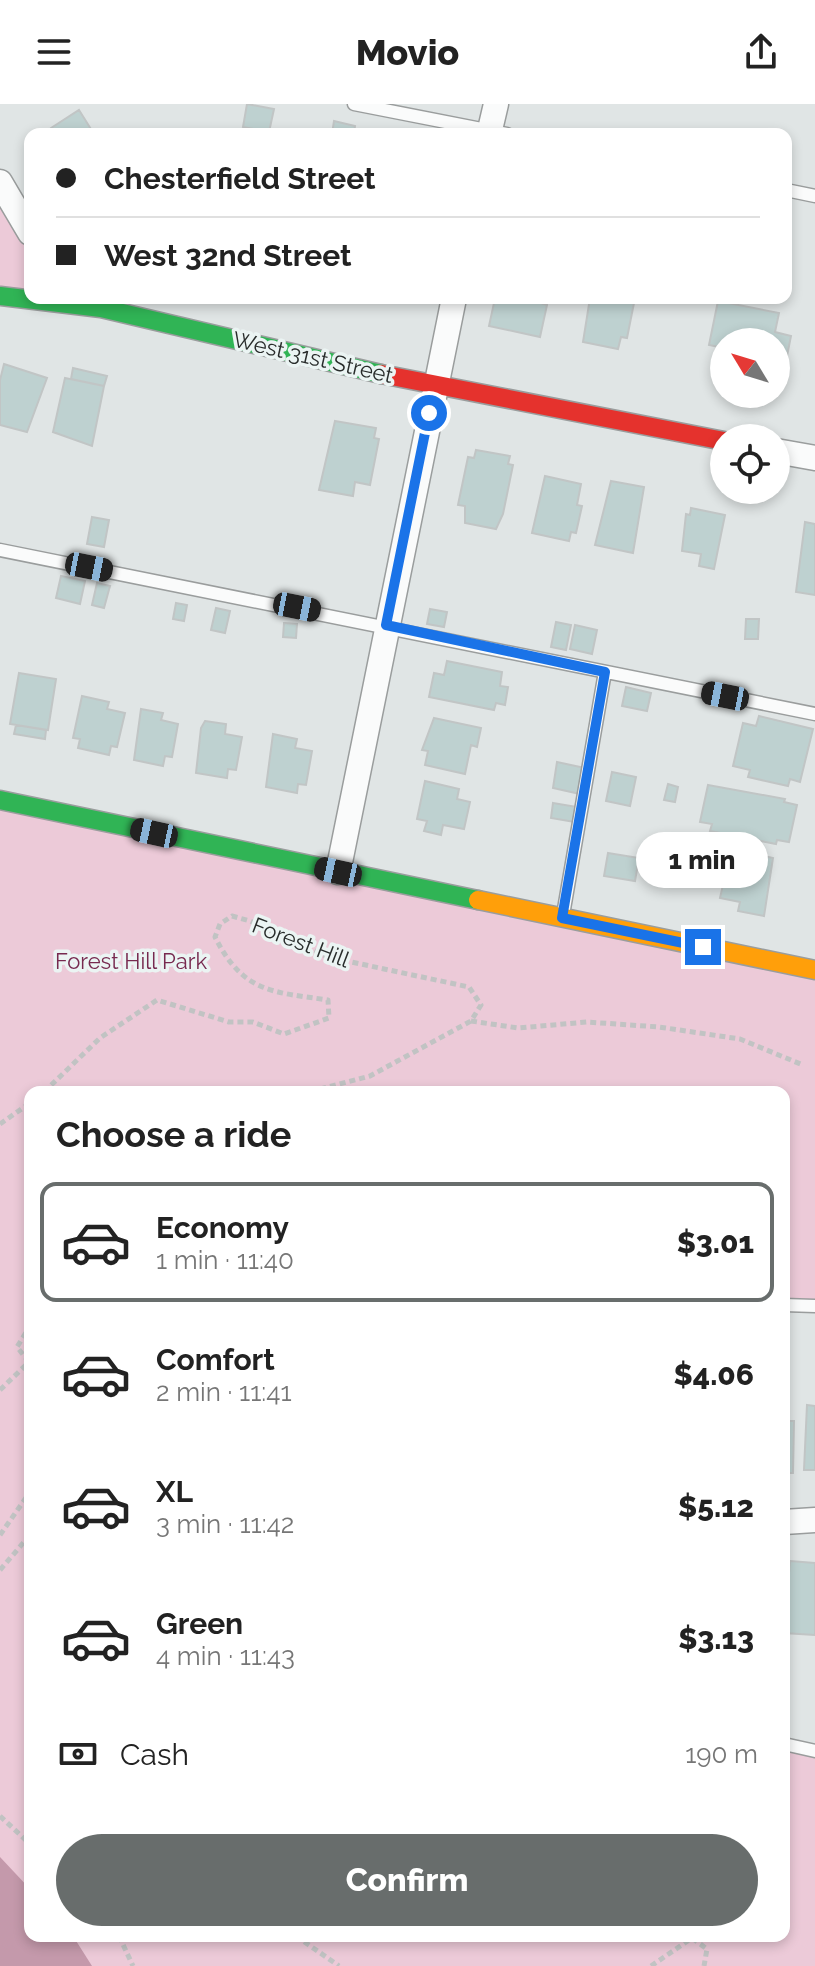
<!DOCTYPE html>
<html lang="en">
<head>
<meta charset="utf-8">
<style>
  :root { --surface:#fff; --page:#f2f2f2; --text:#222; --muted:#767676; --line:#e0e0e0; --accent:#686d6c }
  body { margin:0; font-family:Raleway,sans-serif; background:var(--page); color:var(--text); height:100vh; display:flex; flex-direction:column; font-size:30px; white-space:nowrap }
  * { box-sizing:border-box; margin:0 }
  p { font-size:26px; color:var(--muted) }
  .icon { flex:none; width:44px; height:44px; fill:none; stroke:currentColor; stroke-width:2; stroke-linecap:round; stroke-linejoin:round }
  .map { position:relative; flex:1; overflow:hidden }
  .drawer { position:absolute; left:24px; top:982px; width:766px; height:856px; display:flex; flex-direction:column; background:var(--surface); border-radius:16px; box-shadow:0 4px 12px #0003 }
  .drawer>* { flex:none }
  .banner { position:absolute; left:24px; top:24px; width:768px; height:176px; border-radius:16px; box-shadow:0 4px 12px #0003; display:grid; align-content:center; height:176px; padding:0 32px; background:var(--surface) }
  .needle { width:52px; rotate:308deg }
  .controls { position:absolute; left:710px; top:224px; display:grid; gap:16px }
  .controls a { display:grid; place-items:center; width:80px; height:80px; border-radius:50%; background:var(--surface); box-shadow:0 4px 12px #0003; font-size:40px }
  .end { position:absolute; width:36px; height:36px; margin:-18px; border:10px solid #1a73e8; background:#fff; box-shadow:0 0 0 4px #fff }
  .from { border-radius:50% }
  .bubble { position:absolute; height:56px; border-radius:28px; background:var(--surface); box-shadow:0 4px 12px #0003; font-size:26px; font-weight:800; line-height:56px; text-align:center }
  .car { position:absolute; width:24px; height:48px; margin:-24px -12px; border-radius:10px; box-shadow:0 0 6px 2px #0007; background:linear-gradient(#222 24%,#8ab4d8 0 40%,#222 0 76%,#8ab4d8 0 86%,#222 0) }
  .banner b { display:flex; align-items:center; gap:28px; height:76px; font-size:30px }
  .banner b+b { border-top:2px solid var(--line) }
  .banner i { width:20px; height:20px; background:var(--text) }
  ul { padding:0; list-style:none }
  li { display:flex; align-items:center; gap:24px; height:120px; margin:0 16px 12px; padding:0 16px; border:4px solid transparent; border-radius:16px }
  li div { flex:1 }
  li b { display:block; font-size:30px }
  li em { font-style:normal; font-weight:800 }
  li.active { border-color:var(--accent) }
  li>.icon { width:72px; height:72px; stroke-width:1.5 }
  h2 { padding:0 32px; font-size:36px; line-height:96px }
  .pay { display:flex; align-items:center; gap:20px; height:88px; padding:0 32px; font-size:30px }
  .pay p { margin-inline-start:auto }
  .action { display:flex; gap:16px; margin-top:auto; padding:16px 32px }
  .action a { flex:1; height:92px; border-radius:48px; background:var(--accent); color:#fff; font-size:32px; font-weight:800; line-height:92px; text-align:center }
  header { display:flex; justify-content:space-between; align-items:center; height:104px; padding:0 32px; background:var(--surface); font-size:36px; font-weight:800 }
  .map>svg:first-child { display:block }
  .green { fill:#eccad8 }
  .water { fill:#c499ab }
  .building { fill:#bed1d0; stroke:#c1c5c5; stroke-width:2 }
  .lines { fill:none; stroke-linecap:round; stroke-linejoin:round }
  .lane-casing { stroke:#9a9d9d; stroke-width:15 }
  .street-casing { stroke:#9a9d9d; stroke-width:27 }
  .fast-casing { stroke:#9a9d9d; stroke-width:21 }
  .slow-casing { stroke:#9a9d9d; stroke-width:21 }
  .jam-casing { stroke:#9a9d9d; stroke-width:21 }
  .path { stroke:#c1c3c3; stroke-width:5; stroke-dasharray:6 4; stroke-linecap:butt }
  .lane { stroke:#fafbfb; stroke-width:12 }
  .street { stroke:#fafbfb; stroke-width:24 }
  .fast { stroke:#30b455; stroke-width:18 }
  .slow { stroke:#ff9f0a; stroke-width:18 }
  .jam { stroke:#e5322d; stroke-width:18 }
  .route { stroke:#1a73e8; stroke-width:10 }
  .labels { text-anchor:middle; stroke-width:7; stroke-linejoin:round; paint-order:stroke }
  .street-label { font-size:22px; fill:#282c2b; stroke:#ebf4f3 }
  .park-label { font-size:22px; fill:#77294f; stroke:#ebf4f3 }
</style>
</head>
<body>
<header><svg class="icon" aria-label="menu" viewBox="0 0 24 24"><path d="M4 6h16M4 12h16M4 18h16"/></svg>Movio<svg class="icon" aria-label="share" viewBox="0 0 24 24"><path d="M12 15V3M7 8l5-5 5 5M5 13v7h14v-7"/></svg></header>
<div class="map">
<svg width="815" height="1862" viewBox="0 0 815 1862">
  <rect width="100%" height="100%" fill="#e0e5e5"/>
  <path class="green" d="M0,78L30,129V194L0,192Z
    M0,696L815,868V1202H784V988H30V1832H784V1641L815,1645V1862H0Z"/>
  <path class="water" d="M0,1753L30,1785V1832H73L92,1862H0Z"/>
  <path class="building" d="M247,0L274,5L269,28L243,23Z
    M79,6L94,30L101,26L104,30H54L51,24Z
    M334,17L355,22L354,30H332Z
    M491,194H542L541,199L547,201L540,233L489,222L494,199Z
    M590,194H635L627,234L621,233L618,245L583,238Z
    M718,197L779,209L775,228L791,232L786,257L776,255V238H724V244L709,241Z
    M4,260L47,274L27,328L0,321V276Z
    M73,264L107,272L104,282L71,275Z
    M65,274L104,282L92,342L53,328Z
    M335,317L376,324L374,334L379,335L370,381L355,378L353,392L319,386Z
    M476,346L510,352L508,360L513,361L503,410L496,425L465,419V402L458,401L468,353L474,354Z
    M545,372L581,380L577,401L582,402L576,429L571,428L569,437L532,429Z
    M611,377L644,383L633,449L595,441Z
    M691,404L725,411L714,465L699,462L701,450L682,447L686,410L690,411Z
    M92,413L109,416L104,443L87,440Z
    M805,418L815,420V491L796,488Z
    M61,472L85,477L80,500L56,494Z
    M97,479L110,482L104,504L92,501Z
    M176,499L187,501L184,517L173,515Z
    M216,504L230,507L225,529L211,526Z
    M430,505L447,508L444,523L427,520Z
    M746,515H759L758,535H745Z
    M556,518L571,521L566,546L551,543Z
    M284,519L297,520L296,534L283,533Z
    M575,521L597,526L592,550L570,545Z
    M447,557L502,568L500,582L508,583L505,601L496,599L494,606L429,593L434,569L444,571Z
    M19,569L56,575L48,626L10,620Z
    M626,583L651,589L647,607L622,602Z
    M82,592L109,598L107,605L125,609L117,643L111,642L109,651L78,644L80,635L73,634Z
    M141,605L163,609L161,616L178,620L172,653L165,652L163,662L134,656Z
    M759,612L813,625L800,678L790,675L788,682L748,673L750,666L733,662L743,619L756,622Z
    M434,614L481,624L477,643L471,641L465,670L425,661L428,647L422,646Z
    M205,617L226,620L225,630L242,633L236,666L228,665L227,674L196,669L201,624Z
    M16,621L46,626L45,635L14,630Z
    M273,630L297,635L295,644L312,647L306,681L298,680L297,689L266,683Z
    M557,658L585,664L580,690L553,684Z
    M612,668L636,673L630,702L606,697Z
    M425,677L459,685L457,695L470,698L464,725L443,721L441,731L424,727L427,717L417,715Z
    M668,680L678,683L675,698L664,696Z
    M708,681L785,695L784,698L797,701L789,738L777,736L776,740L710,727L712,720L700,718Z
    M553,699L577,703L575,718L551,714Z
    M745,748L773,754L764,812L738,807L740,798L720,794L730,750L743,753Z
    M608,749L639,754L635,777L604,772Z
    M807,1301L815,1302V1366H804Z
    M784,1317H794L793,1369H787V1376Z
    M790,1457L815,1459V1531L784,1529Z"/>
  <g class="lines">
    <g class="lane-casing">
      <path id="lane" d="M354,0L507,30
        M786,86L815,92
        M0,446L815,610
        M563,811L605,568
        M784,1201L815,1202
        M784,1640L815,1647"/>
    </g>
    <g class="street-casing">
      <path id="street" d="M489,30L496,0
        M0,78L30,129
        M776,347L815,354
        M338,768L454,194
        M784,1418L815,1416"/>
    </g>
    <g class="fast-casing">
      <path id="fast" d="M0,192L101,204L381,270
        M0,696L478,796"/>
    </g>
    <g class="slow-casing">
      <path id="slow" d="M478,796L815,866"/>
    </g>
    <g class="jam-casing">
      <path id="jam" d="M381,270L724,337"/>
    </g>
    <path class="path" d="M471,917L518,924L587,918L659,923L740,935L803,961
      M44,988L100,934L157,896L229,918H253L284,930L329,914L328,896C273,888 243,889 215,833L220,820L232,812L250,817L328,853L469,883L481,901L471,917L370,972L309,988
      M0,1020L30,999
      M29,1258L17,1243L30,1222
      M0,1286L29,1258
      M0,1431L30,1388
      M0,1466L30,1431
      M0,1712L30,1740
      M119,1832L133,1862
      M296,1832L339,1862
      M651,1862L692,1834L707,1845L704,1862"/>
    <use href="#lane" class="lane"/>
    <use href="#street" class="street"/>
    <use href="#fast" class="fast"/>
    <use href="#slow" class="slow"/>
    <use href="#jam" class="jam"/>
  </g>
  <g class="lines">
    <path class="route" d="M429,309L386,521L605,568L562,814L703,843"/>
  </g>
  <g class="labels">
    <g class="street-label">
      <text transform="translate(313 253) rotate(13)" y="8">West 31st Street</text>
      <text transform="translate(301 838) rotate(21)" y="8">Forest Hill</text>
    </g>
    <g class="park-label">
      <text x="131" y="865">Forest Hill Park</text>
    </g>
  </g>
</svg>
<div class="controls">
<a><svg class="needle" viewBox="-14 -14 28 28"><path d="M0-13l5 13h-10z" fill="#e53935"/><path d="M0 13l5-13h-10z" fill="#767676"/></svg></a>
<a><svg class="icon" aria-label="locate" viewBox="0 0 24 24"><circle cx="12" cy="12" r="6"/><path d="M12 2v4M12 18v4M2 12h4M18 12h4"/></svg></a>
</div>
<i class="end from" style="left:429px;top:309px"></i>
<i class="end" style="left:703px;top:843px"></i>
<div class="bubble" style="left:636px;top:728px;width:132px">1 min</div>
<i class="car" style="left:89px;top:463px;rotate:101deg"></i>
<i class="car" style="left:297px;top:503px;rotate:101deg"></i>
<i class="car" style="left:725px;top:592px;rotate:281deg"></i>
<i class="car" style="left:154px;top:729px;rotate:282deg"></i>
<i class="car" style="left:338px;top:768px;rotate:282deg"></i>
<div class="banner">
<b><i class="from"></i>Chesterfield Street</b>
<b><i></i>West 32nd Street</b>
</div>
<section class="drawer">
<h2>Choose a ride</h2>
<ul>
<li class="active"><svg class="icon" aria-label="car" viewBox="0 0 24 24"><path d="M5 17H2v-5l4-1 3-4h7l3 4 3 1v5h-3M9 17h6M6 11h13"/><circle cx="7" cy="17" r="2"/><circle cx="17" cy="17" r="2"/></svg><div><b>Economy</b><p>1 min · 11:40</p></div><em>$3.01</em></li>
<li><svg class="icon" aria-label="car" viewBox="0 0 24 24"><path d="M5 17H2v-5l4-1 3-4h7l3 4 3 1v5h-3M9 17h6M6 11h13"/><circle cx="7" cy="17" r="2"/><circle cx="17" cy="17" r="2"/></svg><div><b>Comfort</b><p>2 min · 11:41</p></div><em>$4.06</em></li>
<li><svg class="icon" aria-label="car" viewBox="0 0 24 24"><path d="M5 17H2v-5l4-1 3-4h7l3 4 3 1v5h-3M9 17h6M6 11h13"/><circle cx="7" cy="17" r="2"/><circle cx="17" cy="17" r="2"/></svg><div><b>XL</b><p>3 min · 11:42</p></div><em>$5.12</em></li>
<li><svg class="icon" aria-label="car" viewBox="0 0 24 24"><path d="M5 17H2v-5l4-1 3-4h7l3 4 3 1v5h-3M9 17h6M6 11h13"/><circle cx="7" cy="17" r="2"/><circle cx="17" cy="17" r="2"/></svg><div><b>Green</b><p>4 min · 11:43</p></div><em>$3.13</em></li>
</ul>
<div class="pay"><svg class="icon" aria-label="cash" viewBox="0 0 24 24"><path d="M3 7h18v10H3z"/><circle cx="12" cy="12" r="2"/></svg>Cash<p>190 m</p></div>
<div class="action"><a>Confirm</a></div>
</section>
</div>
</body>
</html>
